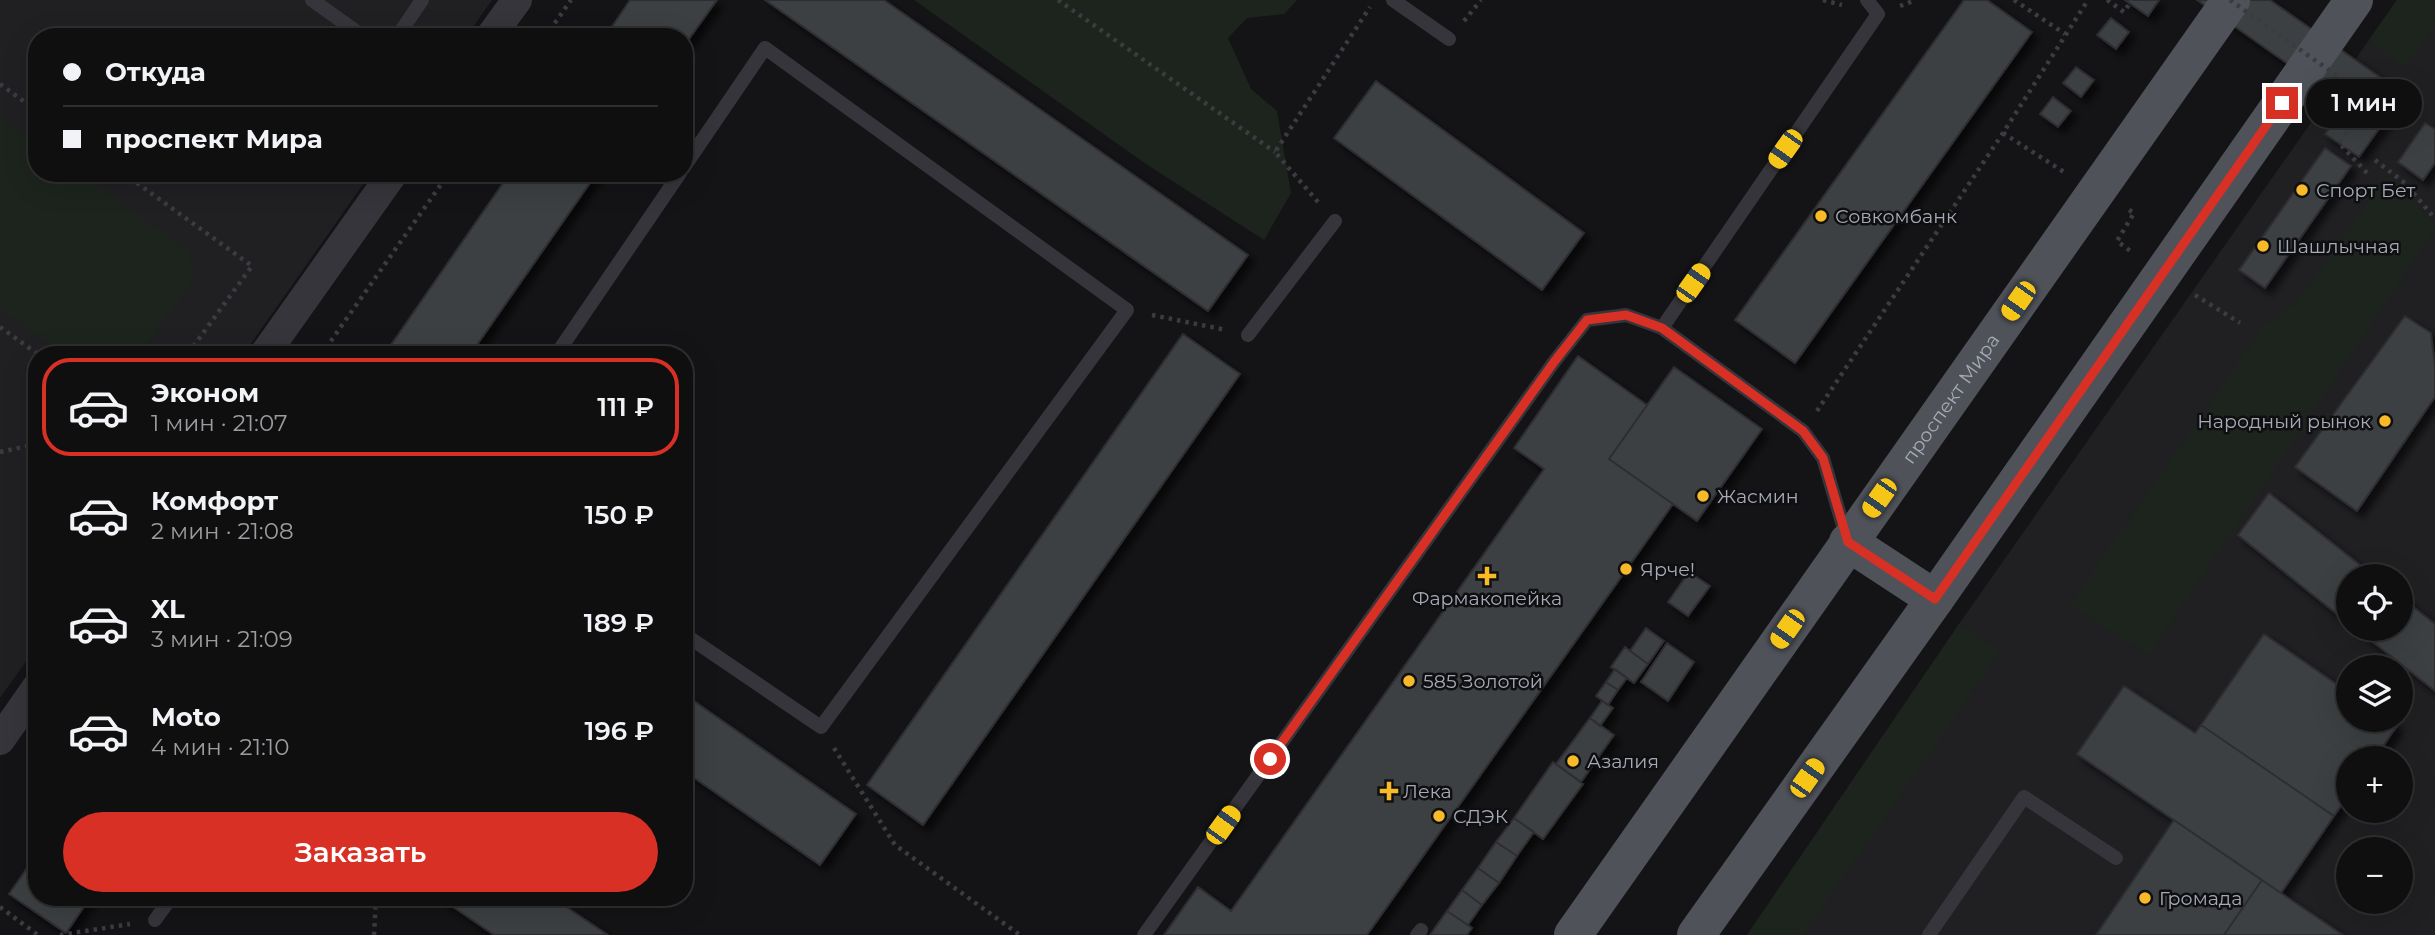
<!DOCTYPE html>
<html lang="ru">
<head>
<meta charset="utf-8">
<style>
  :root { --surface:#0f0f10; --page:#181819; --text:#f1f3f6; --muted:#9b9c9f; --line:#2f2f30; --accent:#d93025 }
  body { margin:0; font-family:Montserrat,sans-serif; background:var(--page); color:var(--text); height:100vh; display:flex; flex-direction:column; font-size:26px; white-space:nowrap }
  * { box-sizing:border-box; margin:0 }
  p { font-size:23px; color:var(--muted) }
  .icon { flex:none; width:38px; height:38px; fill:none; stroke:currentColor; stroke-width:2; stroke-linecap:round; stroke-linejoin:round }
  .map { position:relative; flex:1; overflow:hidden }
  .panel { position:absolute; left:28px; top:346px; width:665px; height:560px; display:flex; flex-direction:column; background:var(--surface); border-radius:28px; box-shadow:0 7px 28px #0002,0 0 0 2px var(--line) }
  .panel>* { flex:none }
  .hud { position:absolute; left:28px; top:28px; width:665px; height:154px; border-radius:28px; box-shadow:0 7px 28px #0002,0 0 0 2px var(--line); display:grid; align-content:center; height:154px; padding:0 35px; background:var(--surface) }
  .fabs { position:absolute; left:2336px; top:564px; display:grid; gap:14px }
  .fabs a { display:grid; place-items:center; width:77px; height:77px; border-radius:50%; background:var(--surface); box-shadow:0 7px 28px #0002,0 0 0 2px var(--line); font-size:35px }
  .end { position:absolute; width:32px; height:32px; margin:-16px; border:9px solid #d93025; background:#fff; box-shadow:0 0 0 4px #fff }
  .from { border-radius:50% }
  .bubble { position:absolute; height:49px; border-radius:24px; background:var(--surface); box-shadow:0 7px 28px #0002,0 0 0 2px var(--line); font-size:23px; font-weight:600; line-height:49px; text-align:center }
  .car { position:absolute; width:21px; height:42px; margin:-21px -10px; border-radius:9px; box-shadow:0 0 5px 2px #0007; background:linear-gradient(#f5c518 24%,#345 0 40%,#f5c518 0 76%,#345 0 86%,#f5c518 0) }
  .hud b { display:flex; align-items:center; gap:24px; height:66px; font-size:26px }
  .hud b+b { border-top:2px solid var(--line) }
  .hud i { width:18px; height:18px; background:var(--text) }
  ul { padding:12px 0 0; list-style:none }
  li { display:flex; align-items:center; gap:21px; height:98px; margin:0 14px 10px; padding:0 21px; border:4px solid transparent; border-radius:28px }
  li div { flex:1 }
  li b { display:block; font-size:26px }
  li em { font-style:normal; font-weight:600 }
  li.active { border-color:var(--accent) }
  li>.icon { width:63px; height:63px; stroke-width:1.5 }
  .cta { display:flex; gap:14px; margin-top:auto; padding:14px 35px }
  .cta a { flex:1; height:80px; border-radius:42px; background:var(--accent); color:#fff; font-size:28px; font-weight:600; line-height:80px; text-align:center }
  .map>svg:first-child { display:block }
  .built { fill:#202023; fill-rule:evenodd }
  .green { fill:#1c241d }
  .building { fill:#3e3f43; stroke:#2e2e32; stroke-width:2; filter:url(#shadow) }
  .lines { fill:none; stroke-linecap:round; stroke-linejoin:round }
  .path { stroke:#3b3c42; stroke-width:4.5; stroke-dasharray:3.5 5; stroke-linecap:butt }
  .lane { stroke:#35353b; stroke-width:14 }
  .street { stroke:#35353b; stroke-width:30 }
  .primary { stroke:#50525a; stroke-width:38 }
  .path-bridge { stroke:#3b3c42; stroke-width:4.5; stroke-dasharray:3.5 5; stroke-linecap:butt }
  .route { stroke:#d93025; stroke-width:9 }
  .poi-dot { fill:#f8ba29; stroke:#0f0f11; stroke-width:2.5 }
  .labels { text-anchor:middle; stroke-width:5; stroke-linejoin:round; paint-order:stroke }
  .poi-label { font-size:19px; fill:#a5aab6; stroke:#0f0f11; text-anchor:start }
  .street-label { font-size:19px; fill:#a5aab6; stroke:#0f0f11 }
</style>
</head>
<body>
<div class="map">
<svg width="2435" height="935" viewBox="0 0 2435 935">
  <defs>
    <filter id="shadow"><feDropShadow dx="6" dy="6" stdDeviation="3.5" flood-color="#0009"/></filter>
  </defs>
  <rect width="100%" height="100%" fill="#141416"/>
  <path class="built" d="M0,0H492L466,37H37V173H371L243,355H37V646L0,698Z
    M2397,0H2435V935H1747L1959,624ZM2348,576H2401V628H2348ZM2348,667H2401V719H2348ZM2348,758H2401V810H2348ZM2348,849H2401V901H2348Z"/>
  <path class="green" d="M914,0H1297L1284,14L1247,18L1228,38L1251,89L1277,111L1291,193L1264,240L1146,164Z
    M2397,0H2435V26L2405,67L2368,41Z
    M0,118L37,144V173H79L190,252L193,282L139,355H65L0,308Z
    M2388,174L2435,224V230L2149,655L2070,605L2263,327L2297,302Z
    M1959,624L2000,652L1803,935H1747Z"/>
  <path class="building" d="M630,0H717L684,46V37H605Z
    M765,0H884L1248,255L1208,311Z
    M1964,0H1987L2032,32L1795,363L1735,320Z
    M2125,0H2159L2148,16Z
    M2197,0H2270L2404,94L2359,157L2325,134L2346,105Z
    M2111,18L2129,32L2116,49L2097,35Z
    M2076,67L2094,80L2081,97L2063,83Z
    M1376,81L1584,233L1542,290L1334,138Z
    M2053,97L2071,111L2058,127L2040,114Z
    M2425,123L2435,129V163L2423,180L2398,162Z
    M2325,148L2351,166L2265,288L2239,270Z
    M510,173H597L470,355H384Z
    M2405,316L2431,333L2435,367V397L2357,511L2295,467Z
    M1183,334L1240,374L923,825L867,785Z
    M1578,356L1647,405L1609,459L1673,504L1367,935H1164L1198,887L1231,911L1544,469L1514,448Z
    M1674,367L1762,429L1697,521L1609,459Z
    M2269,493L2374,576H2348V623L2238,535Z
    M1689,572L1710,586L1688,616L1668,602Z
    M2401,597L2435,624V691L2355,628H2401Z
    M1646,628L1664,641L1648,664L1630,651Z
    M2264,634L2348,692V719H2388L2397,726L2375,758H2348V796L2334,816L2201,725Z
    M1667,643L1694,662L1668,701L1641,682Z
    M1625,647L1648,664L1634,683L1611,667Z
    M1615,669L1627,678L1618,690L1606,682Z
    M1606,682L1618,690L1608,705L1596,696Z
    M2124,686L2195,733L2201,725L2334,816L2281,893L2077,754Z
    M684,694L856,814L820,865L684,771Z
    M1602,701L1613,708L1600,726L1590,718Z
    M1590,718L1614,735L1581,782L1556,764Z
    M1553,762L1583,784L1543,839L1514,818Z
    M1514,818L1534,832L1517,856L1496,842Z
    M2174,820L2262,880L2224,935H2096Z
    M1496,842L1517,856L1499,883L1478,868Z
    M37,854V898H90L66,933L9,894Z
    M1478,868L1499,883L1482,905L1462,890Z
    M2262,880L2281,893L2343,935H2224Z
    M1462,890L1482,905L1468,925L1447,911Z
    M440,898H553L608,935H494Z
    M1447,911L1472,928L1467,935H1430Z"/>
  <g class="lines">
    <path class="path" d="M1058,0L1275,152
      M1823,0L1842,5
      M2014,0L2065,34
      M2107,0L2124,12L2132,0
      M1900,6L1916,0
      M1464,21L1481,0
      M545,37L571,0
      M0,84L37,111
      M2003,133L2064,172
      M2375,160L2406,184L2435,219
      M123,173L252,266L187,355
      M2367,173L2339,143L2371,100
      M1318,202L1275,152L1370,7
      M2129,210L2134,213L2117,241L2133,253
      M2195,295L2240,323
      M1152,315L1226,330
      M0,327L39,355
      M321,355L449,173
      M1817,411L2003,133L2088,0
      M0,452L37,444
      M834,748L895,845L1020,935
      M0,907L38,935
      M60,935L130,924
      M374,935L376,898"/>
    <path class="lane" d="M312,0L364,37
      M1393,0L1449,39
      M397,37L422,0
      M684,167L765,48L1127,310L821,727L684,634
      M1662,328L1878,14L1867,0
      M1248,335L1335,221
      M556,355L680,173
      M155,920L171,898
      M1144,935L1554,362L1587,320L1626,315L1662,328L1803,431L1823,458L1846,536
      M1417,935L1421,930
      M1929,935L2024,797L2116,858"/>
    <path class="street" d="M490,37L517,0
      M264,355L393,173
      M0,740L37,687"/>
    <g class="primary">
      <path d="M1848,542L1935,599"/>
      <path id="s1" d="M1573,935L2231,0"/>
      <path d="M1696,935L1935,599L2354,0"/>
    </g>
    <path class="path-bridge" d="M2230,0L2371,100"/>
  </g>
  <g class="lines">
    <path class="route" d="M1270,759L1554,362L1587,320L1626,315L1662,328L1803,431L1823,458L1848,542L1935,599L2282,103"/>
  </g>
  <g class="poi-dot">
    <circle cx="2302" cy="190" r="7"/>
    <circle cx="1821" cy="216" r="7"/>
    <circle cx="2263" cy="246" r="7"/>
    <circle cx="2385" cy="421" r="7"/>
    <circle cx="1703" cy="496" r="7"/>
    <circle cx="1626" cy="569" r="7"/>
    <path d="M1483.5 565.5h7v7h7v7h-7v7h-7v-7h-7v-7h7z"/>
    <circle cx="1409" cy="681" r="7"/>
    <circle cx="1573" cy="761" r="7"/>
    <path d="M1385.5 780.5h7v7h7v7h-7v7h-7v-7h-7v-7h7z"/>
    <circle cx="1439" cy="816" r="7"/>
    <circle cx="2145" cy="898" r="7"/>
  </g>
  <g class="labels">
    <g class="poi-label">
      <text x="2316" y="197">Спорт Бет</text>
      <text x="1835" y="223">Совкомбанк</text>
      <text x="2277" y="253">Шашлычная</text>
      <text x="2371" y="428" text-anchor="end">Народный рынок</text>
      <text x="1717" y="503">Жасмин</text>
      <text x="1640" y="576">Ярче!</text>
      <text x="1487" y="605" text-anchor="middle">Фармакопейка</text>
      <text x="1423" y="688">585 Золотой</text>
      <text x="1587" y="768">Азалия</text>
      <text x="1403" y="798">Лека</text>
      <text x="1453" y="823">СДЭК</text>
      <text x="2159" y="905">Громада</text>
    </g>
    <g class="street-label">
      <text dy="7" stroke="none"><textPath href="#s1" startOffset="656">проспект Мира</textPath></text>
    </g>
  </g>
</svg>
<div class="fabs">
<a><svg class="icon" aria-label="locate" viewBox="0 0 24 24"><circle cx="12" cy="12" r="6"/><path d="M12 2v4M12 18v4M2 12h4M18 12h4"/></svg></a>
<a><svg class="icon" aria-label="layers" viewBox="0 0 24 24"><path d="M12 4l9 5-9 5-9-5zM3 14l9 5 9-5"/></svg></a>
<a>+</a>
<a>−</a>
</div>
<i class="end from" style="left:1270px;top:759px"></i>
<i class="end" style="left:2282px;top:103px"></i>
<div class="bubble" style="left:2306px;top:79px;width:116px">1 мин</div>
<i class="car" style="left:1785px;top:149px;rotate:215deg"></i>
<i class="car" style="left:1693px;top:283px;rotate:35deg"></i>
<i class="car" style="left:2018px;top:301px;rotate:215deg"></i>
<i class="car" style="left:1879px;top:498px;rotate:215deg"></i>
<i class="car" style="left:1787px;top:629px;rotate:215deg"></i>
<i class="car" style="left:1807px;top:778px;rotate:35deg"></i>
<i class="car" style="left:1223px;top:825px;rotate:36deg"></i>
<div class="hud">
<b><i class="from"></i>Откуда</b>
<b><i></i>проспект Мира</b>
</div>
<section class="panel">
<ul>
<li class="active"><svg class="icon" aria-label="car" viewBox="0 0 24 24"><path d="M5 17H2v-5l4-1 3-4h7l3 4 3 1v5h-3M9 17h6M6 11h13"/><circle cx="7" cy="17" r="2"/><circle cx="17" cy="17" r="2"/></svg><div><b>Эконом</b><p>1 мин · 21:07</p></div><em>111 ₽</em></li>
<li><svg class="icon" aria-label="car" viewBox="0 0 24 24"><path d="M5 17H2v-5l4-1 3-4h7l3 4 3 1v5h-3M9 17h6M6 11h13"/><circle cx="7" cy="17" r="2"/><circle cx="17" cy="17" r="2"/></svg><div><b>Комфорт</b><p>2 мин · 21:08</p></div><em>150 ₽</em></li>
<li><svg class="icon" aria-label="car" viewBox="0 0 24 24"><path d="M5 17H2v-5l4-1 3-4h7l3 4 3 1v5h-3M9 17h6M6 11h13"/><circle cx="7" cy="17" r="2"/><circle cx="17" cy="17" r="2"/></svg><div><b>XL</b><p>3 мин · 21:09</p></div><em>189 ₽</em></li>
<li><svg class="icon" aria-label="car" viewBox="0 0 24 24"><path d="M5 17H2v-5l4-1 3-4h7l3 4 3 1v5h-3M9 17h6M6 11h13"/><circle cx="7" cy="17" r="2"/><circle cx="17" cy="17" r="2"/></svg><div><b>Moto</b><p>4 мин · 21:10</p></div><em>196 ₽</em></li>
</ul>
<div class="cta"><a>Заказать</a></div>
</section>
</div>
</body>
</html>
